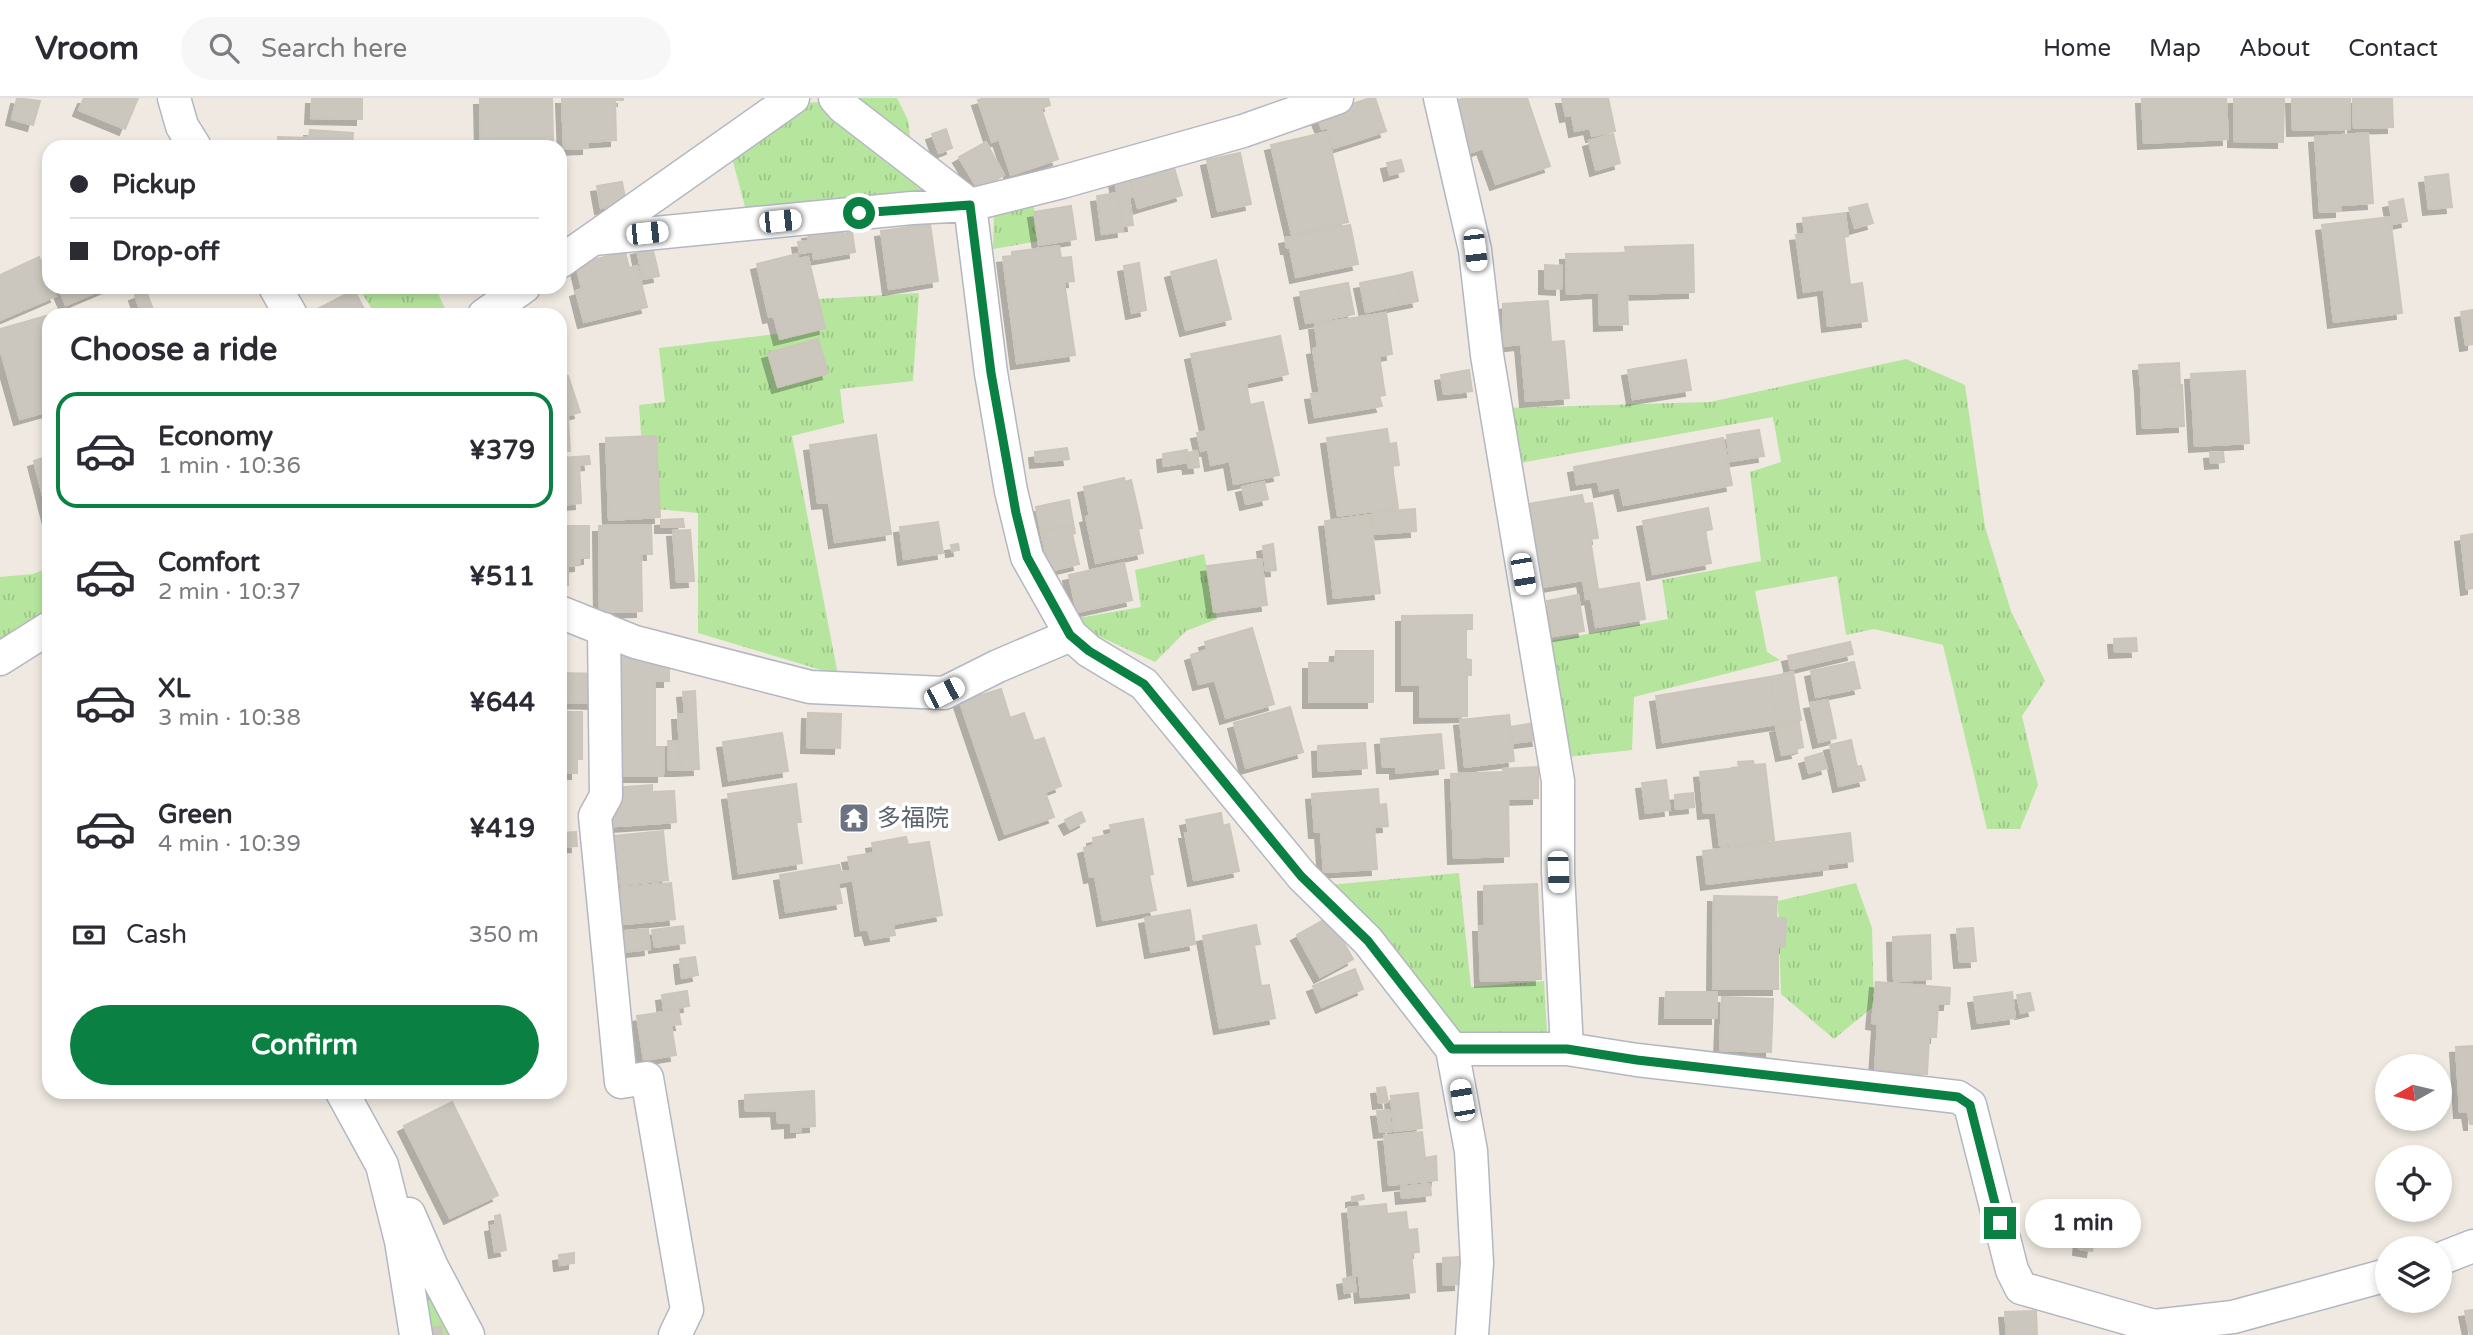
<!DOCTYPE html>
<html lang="en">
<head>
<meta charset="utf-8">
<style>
  :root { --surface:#fff; --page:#f7f7f7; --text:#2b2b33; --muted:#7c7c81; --line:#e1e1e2; --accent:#0b8043 }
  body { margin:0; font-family:"Varela Round","Noto Sans JP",sans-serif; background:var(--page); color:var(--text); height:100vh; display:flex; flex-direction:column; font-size:26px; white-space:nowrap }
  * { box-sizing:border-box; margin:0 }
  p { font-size:23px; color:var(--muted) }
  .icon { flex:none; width:38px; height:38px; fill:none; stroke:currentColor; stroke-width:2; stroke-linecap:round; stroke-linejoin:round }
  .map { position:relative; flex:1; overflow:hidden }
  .sheet { position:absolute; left:42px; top:210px; width:525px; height:791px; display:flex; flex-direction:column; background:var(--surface); border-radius:21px; box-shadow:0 4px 10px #0003 }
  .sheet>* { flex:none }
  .hud { position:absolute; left:42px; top:42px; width:525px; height:154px; border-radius:21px; box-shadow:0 4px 10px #0003; display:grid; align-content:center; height:154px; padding:0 28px; background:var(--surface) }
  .needle { width:46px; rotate:262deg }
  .fabs { position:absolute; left:2375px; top:956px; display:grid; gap:14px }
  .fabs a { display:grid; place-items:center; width:77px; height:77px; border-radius:50%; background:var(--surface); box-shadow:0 4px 10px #0003; font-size:35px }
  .end { position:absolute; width:32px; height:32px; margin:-16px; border:9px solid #0b8043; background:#fff; box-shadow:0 0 0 4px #fff }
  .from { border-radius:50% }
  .bubble { position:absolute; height:49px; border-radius:24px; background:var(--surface); box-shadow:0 4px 10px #0003; font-size:23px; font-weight:800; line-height:49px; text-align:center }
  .car { position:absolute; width:21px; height:42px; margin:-21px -10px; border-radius:9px; box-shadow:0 0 5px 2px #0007; background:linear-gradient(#fff 24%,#345 0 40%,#fff 0 76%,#345 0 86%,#fff 0) }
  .hud b { display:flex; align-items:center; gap:24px; height:66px; font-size:26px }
  .hud b+b { border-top:2px solid var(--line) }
  .hud i { width:18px; height:18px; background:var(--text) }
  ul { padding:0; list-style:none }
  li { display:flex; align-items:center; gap:21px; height:116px; margin:0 14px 10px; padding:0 14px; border:4px solid transparent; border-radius:21px }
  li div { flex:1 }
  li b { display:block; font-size:26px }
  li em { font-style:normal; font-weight:800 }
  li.on { border-color:var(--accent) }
  li>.icon { width:63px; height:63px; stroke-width:1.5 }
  h2 { padding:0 28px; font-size:32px; line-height:84px }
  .pay { display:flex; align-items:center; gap:18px; height:77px; padding:0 28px; font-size:26px }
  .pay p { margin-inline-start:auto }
  .action { display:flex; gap:14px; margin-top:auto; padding:14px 28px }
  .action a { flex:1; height:80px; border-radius:42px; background:var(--accent); color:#fff; font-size:28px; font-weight:800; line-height:80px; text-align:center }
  header { display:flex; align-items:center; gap:42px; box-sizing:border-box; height:98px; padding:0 35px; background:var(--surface); border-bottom:2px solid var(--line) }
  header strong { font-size:33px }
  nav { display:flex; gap:38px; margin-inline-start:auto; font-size:24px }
  .search { width:490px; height:63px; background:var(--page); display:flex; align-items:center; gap:18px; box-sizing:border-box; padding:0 24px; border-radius:38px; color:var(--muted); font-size:26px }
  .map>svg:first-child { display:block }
  .grass { fill:url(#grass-tufts) }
  .building { fill:#cbc7bf; stroke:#cbc5ba; stroke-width:2; filter:url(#shadow) }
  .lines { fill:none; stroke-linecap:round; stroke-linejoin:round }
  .minor-casing { stroke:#b4b7c1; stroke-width:35 }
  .minor { stroke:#fff; stroke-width:32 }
  .route { stroke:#0b8043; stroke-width:9 }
  .labels { text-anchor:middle; stroke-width:7; stroke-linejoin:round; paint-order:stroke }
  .worship-label { font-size:24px; fill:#5b616d; stroke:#fff; text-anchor:start }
</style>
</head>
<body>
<header>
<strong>Vroom</strong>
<div class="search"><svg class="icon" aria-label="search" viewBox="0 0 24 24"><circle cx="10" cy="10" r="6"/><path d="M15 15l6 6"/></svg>Search here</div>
<nav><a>Home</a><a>Map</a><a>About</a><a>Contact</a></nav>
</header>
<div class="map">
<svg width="2473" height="1237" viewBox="0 0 2473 1237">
  <defs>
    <pattern id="grass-tufts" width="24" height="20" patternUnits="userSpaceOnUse" patternTransform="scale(1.75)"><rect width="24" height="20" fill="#b6e59e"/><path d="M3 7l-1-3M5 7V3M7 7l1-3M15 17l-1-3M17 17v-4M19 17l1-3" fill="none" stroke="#9dc588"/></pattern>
    <filter id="shadow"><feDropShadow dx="-6" dy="6" stdDeviation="0" flood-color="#0004"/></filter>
  </defs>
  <rect width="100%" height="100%" fill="#efe9e1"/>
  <path class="grass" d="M848,0H897L908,22L911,45Z
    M825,4L943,97L747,116L732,60L798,5Z
    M1033,104L1039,143L993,151L994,115Z
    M358,189H435L448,217H364L372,211Z
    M919,195L913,283L840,291L844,325L792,338L838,577L698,535V415L646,410L639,307L665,304L659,250L811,232L818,201Z
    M1906,261L1965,287L1985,429L2011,513L2045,583L2022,618L2038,687L2020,731H1987L1943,547L1874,531L1846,537L1837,478L1755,493L1767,554L1780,562L1634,599L1632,652L1566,659L1544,544L1668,521L1662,482L1761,463L1750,374L1781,364L1773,319L1515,366L1505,310L1710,304Z
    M1204,456L1217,521L1186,533L1155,564L1094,536L1079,520L1141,509L1135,472Z
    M49,470V513L0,546V479L33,476Z
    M1459,775L1471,889L1544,883L1547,935L1449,936L1329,787Z
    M1856,785L1872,830L1874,908L1834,941L1781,896L1778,803Z
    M425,1192H436L460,1237H432Z"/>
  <path class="building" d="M17,0L40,3L33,27L12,21Z
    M84,0H138L125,31L79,12Z
    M312,0H362V21L311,20Z
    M552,0L553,44L481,46L480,1Z
    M562,0H623V2H615L616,42L588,44V50L564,51Z
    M985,0H1048L1050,7L1041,10L1058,61L1011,77L999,41L992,44L978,2Z
    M1370,0H1375L1386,33L1334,50L1327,29L1322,31L1317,18Z
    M1465,0H1527L1550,68L1496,86L1483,50L1469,55L1453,4Z
    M1562,0H1608L1615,33L1592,38L1590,30L1575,33L1572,17L1566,18Z
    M2142,0H2226L2228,41L2144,45Z
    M2234,0H2284L2283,44L2234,43Z
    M2292,0H2350V31L2293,32Z
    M2353,0H2392L2393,29L2354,30Z
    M946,31L952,50L939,55L932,36Z
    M310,32L353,35L352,49H278V39L309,40Z
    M1327,34L1348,124L1292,137L1271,47Z
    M2368,35L2373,105L2341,107V113L2320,114L2315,39Z
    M1613,36L1620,65L1596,72L1589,43Z
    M986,44L1004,77L978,91L959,59Z
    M1240,55L1251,106L1218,113L1207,62Z
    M1401,62L1404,73L1390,77L1387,65Z
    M1173,66L1182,97L1138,110L1129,78Z
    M2448,76L2452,109L2429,111L2425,79Z
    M1129,78L1134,98L1129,99L1133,127L1123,128L1115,82Z
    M622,84L626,106L601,110L597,88Z
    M1118,95L1123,133L1102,136L1097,98Z
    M2403,101L2407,123L2393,126L2389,104Z
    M1867,106L1873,125L1855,130L1849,110Z
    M1071,108L1076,141L1039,147L1034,114Z
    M1845,115L1848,138L1844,139L1850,187L1862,185L1867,223L1828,228L1824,191L1804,194L1796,137L1805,136L1803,120Z
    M2390,119L2402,215L2334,224L2322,127Z
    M930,126L938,183L889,191L881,133Z
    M1350,127L1358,166L1296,179L1290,150H1287L1285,140Z
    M842,130L843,136L852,134L855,154L814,161L813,153L800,155L798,144L809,143L808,135Z
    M1693,147L1694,194L1627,196L1628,226L1600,227L1599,194L1567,196L1566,156L1626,155L1625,149Z
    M652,148L659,178L643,181L637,151Z
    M1059,148L1061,160L1071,159L1074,183L1064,184L1075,257L1017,265L1003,159L1012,158V154Z
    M625,154L629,170L637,168L647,209L584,224L576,193L582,191L576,166Z
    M797,156L798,161L808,159L825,230L780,241L774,218L769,219L757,166Z
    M39,159L49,181V189H52L56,198L0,222V177Z
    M1216,162L1231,221L1186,232L1171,174Z
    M1139,165L1146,212L1132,215L1124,168Z
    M1545,167L1562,168L1561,191L1545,190Z
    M1412,174L1418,203L1402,206L1396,178Z
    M1396,178L1402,206L1366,214L1360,185Z
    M1348,185L1354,216L1306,225L1300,194Z
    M58,189H108L66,207Z
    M354,192L364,211L352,217H311L310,215Z
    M146,193L154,214L142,217L135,197Z
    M1548,203L1551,244L1564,243L1569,300L1526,303L1521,246L1503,248V206Z
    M2473,212V246L2466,247L2461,214Z
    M1386,215L1392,256L1379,258L1385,297L1379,298L1382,308L1315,319L1311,296L1320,295L1313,251L1318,250L1315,226Z
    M49,217V313L20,321L0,250V231Z
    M1280,238L1288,276L1246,285L1250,307L1263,304L1279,377L1234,386L1230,363L1211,367L1208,351L1201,353L1197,335L1207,333L1191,256Z
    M818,241L828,275L778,289L768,255Z
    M1686,262L1691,292L1633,301L1628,272Z
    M2179,265L2180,288L2141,289L2139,267Z
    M1469,272L1472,293L1444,296L1441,277Z
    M2245,273L2249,345L2195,348L2191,276Z
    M568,278L580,314L560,320V280Z
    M2182,287L2184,328L2143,330L2141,289Z
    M568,319L570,353H560V322Z
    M1387,331L1389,346L1396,345L1399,367L1392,368L1398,410L1338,418L1327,340Z
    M1759,332L1764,358L1730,363L1727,337Z
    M876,337L891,436L835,444L829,404L818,405L810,347Z
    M656,338L660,419L609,422L606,340Z
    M1723,340L1732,387L1624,407L1620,389L1600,393L1598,383L1577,386L1574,369Z
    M1067,350L1069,361L1036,364L1035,354Z
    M1187,352L1189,364L1164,368L1163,356Z
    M1197,353L1199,369L1189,370L1187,355Z
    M2223,354L2224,364L2211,365L2210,355Z
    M49,358V421L34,363Z
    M589,358L590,366L579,367L581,405L560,407V360Z
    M1124,380L1125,384L1131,382L1142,430L1138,431L1143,455L1096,465L1086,419L1090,418L1084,389Z
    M1264,384L1268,401L1246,406L1242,389Z
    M1582,397L1584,406L1592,405L1598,440L1590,441L1598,491L1585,494L1583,482L1542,489L1528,406Z
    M1069,402L1075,435L1072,436L1070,427L1041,433L1036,409Z
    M1708,410L1712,431L1705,433L1711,465L1653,476L1643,423Z
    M1415,411L1416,433L1374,436L1372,414Z
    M1370,417L1380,495L1334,500L1325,423Z
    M683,421L684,429H661V422Z
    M938,424L943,455L904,461L900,429Z
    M651,427L652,456H641L642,513L600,514L599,428Z
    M1070,427L1079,466L1050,473L1041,434Z
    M560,428H589V460H580V467L568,468V487H560Z
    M690,432L694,483L677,484L673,433Z
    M2473,436V490L2467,491L2461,438Z
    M958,446L959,452L952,453L951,447Z
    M1273,446L1276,472L1266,473L1263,448Z
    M1261,461L1267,507L1214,514L1207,468Z
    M1124,465L1132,502L1077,514L1069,477Z
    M1639,485L1645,521L1596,529L1591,500L1586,501L1585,494Z
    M1578,497L1584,533L1553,538L1547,503Z
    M1472,517V531H1466V561L1471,562V577H1467V618L1420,619V587H1402V518Z
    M1252,530L1274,606L1226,620L1215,582L1199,586L1191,557L1207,552L1205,544Z
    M2136,540L2137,553L2115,554L2114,541Z
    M1850,544L1853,556L1791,571L1788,558Z
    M1336,553H1373V604H1309V565H1335Z
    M604,554H643L669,562V583H655V649L603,648Z
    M1854,564L1860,590L1816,599L1811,573Z
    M1793,574L1801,622L1778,626L1770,579Z
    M561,575L599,576L598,605L560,604Z
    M1770,579L1778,626L1663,644L1656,598Z
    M1001,591L1010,620L1024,615L1034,643L1044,640L1061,688L1045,694L1054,719L1005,736L960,604Z
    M695,593L696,615H685L683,594Z
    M1828,602L1836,640L1819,644L1810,605Z
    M1290,609L1303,654L1246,670L1234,625Z
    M560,614H582V661H577V675H560Z
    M696,615L699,671L681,672L678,616Z
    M808,615L841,616L840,650L807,649Z
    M1509,617L1514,663L1465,669L1460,622Z
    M1799,624L1803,649L1796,651L1797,654L1782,657L1776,629Z
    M1535,625L1538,642L1512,645L1510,629Z
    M782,635L788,673L729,682L723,644Z
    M1441,636L1444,670L1396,675V669H1383L1381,641Z
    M1851,642L1857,669L1861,668L1865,682L1839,688L1830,647Z
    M668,643H679L680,672H669Z
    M1365,645L1367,670L1319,673L1318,648Z
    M603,649H664L663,678H603Z
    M1822,655L1827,670L1809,675L1805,660Z
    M1753,663L1754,667L1765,666L1774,742L1720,748L1716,714L1704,715L1700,674L1739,670L1738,664Z
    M1538,669V700L1508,701L1509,758L1454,760L1451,676L1503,674V671Z
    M1666,682L1670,712L1646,715L1642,685Z
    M796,686L801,724H796L802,765L739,775L728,696Z
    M652,687V694L674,693L676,724L604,729L611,690Z
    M1378,691L1379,707L1386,706L1388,728L1374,729L1377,771L1324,774L1321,734H1315L1312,696Z
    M1693,695L1694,709L1676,711L1675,697Z
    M1081,714L1085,723L1070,731L1065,722Z
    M1221,715L1223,728L1229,726L1239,773L1194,782L1185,735H1189L1186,722Z
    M1143,721L1153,776L1149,777L1156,812L1103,822L1095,778L1090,779L1084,750L1094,747L1093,740L1112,736L1110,727Z
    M663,733L668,782L621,787L615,738Z
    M576,734L577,748L560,749V735Z
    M1850,735L1853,763L1828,766V771L1707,786L1703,753Z
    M906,739L908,747L929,744L942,817L893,826L895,837L871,841L868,831L861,832L853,782L838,785L842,805L786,814L780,777L839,767L841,774L851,773L848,759L874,755L872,745Z
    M671,785L675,821L614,827L611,791Z
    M1537,786L1541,881L1481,883L1479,828H1485L1484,788Z
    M1714,798L1777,799L1776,820H1786L1785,849L1778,848V891H1713Z
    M1190,812L1195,846L1151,854L1145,820Z
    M1329,819L1353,861L1320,879L1297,837Z
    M1256,827L1260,846L1254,847L1261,888L1269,887L1275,920L1220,930L1203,838Z
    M683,828L685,845L655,849L652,832Z
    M1973,830L1976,863L1960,864L1957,831Z
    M648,831L650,851L614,855L613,834Z
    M1930,837L1931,881L1894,883L1893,839Z
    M695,859L698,877L682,880L680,861Z
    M1355,871L1363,891L1322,909L1313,888Z
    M1876,884L1950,890L1949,906H1938L1936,939H1929L1927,976L1875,972L1878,926L1872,925Z
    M687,893L689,908L664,912L662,897Z
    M1666,894H1717V920H1665Z
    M2012,894L2015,920L1978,925L1974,899Z
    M2030,895L2034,912L2021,915L2017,897Z
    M1722,899L1773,901L1771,954L1720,952Z
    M678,912L681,926L671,927L676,957L644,962L637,918Z
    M2473,948V1026H2470L2468,1014H2460L2456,949Z
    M1385,989L1388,1004L1379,1005L1377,990Z
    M814,993L815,1028L801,1029V1033L791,1034V1024L778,1025L777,1012L746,1013L745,997Z
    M1418,995L1422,1030L1394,1033L1391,998Z
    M452,1004L498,1097L450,1120L404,1028Z
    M1389,1012L1391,1033L1380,1034L1377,1013Z
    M1422,1034L1425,1060L1436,1058L1437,1082L1389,1087L1384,1038Z
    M1430,1086L1431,1097L1402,1100L1401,1089Z
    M1363,1097L1364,1101L1352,1103V1099Z
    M1386,1106L1387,1116L1406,1114L1408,1132L1417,1131L1419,1154L1411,1155L1415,1194L1361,1199L1359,1178H1354L1348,1110Z
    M500,1117L506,1152L495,1154L491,1128L496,1127L495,1118Z
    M2080,1140L2094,1142L2092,1153L2079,1151Z
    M574,1155V1165L560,1167L559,1157Z
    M1460,1159V1186L1444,1187L1443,1160Z
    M1354,1179L1356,1193L1345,1195L1343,1181Z
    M2473,1212V1237H2470L2465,1213Z
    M2036,1213L2037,1237H2007L2005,1214Z
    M441,1228L442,1236L432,1237L431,1230Z"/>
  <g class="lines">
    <g class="minor-casing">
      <path id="minor" d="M174,0L182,28L195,49
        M835,0L843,9L970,107L991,275L1011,393L1027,459L1071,537L1089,553L1144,586L1302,778L1368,843L1452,951L1471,1053L1477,1165L1472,1237
        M1440,0L1475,152L1487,257L1558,683V774L1567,951
        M594,141L912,110L970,107L1062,84L1243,33L1337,0
        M560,164L793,0
        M275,189L291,217
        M484,217L524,189
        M560,514L635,544L810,589L944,595L998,568L1071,537
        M604,531L606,698L595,718L621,984L647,980L687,1212L675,1237
        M0,561L49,530
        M1452,951H1567L1637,962L1958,999L1970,1007L2012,1172L2021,1190L2154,1228L2233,1219L2387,1177
        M342,994L382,1067L401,1143L416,1237
        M409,1116L432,1169L468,1237
        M2440,1161L2473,1148"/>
    </g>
    <use href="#minor" class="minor"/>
  </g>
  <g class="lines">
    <path class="route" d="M859,115L970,107L991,275L1016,415L1027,459L1070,537L1089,553L1144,586L1301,778L1368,843L1452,951H1567L1637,962L1958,999L1970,1007L2000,1125"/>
  </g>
  <defs>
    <g id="temple-square" transform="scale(1.575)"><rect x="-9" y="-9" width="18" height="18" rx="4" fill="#6b7280" stroke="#fff"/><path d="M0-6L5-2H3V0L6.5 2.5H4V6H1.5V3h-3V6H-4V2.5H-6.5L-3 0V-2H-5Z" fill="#fff"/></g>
  </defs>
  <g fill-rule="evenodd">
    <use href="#temple-square" x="854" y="720"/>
  </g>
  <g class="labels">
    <g class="worship-label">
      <text x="877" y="728">多福院</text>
    </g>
  </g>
</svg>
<div class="fabs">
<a><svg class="needle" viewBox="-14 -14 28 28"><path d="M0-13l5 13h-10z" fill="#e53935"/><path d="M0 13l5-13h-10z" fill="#7c7c81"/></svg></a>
<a><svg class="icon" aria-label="locate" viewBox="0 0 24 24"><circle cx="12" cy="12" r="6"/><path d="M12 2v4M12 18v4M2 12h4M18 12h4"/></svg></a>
<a><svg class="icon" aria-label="layers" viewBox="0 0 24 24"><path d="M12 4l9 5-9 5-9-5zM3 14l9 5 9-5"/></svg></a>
</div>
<i class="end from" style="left:859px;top:115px"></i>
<i class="end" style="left:2000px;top:1125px"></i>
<div class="bubble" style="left:2025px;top:1101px;width:116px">1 min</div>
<i class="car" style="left:780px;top:123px;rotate:84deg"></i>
<i class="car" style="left:647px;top:135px;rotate:84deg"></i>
<i class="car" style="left:1475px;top:152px;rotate:173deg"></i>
<i class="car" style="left:1523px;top:476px;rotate:170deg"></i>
<i class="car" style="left:944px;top:595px;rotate:63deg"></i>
<i class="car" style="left:1558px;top:774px;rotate:178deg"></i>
<i class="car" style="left:1462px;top:1002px;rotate:350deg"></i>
<div class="hud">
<b><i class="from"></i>Pickup</b>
<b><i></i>Drop-off</b>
</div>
<section class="sheet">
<h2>Choose a ride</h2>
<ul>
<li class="on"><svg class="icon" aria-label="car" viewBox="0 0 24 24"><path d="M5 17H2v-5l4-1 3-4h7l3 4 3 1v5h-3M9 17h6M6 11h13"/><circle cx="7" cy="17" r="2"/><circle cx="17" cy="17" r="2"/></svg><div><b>Economy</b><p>1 min · 10:36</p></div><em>¥379</em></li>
<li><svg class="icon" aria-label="car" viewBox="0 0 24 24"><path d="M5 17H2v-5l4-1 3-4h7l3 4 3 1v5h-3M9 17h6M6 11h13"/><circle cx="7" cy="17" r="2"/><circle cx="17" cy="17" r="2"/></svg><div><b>Comfort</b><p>2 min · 10:37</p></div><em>¥511</em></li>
<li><svg class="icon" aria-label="car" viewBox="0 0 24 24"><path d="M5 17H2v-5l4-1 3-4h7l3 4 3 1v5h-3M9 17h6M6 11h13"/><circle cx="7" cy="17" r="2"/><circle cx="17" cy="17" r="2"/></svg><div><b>XL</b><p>3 min · 10:38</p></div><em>¥644</em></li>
<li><svg class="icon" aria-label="car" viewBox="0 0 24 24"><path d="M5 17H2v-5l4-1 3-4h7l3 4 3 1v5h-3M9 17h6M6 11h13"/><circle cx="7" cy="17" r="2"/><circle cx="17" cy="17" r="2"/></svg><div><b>Green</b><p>4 min · 10:39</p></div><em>¥419</em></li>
</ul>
<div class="pay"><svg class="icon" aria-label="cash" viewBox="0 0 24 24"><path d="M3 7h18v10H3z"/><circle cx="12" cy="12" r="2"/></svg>Cash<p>350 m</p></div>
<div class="action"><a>Confirm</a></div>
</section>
</div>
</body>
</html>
